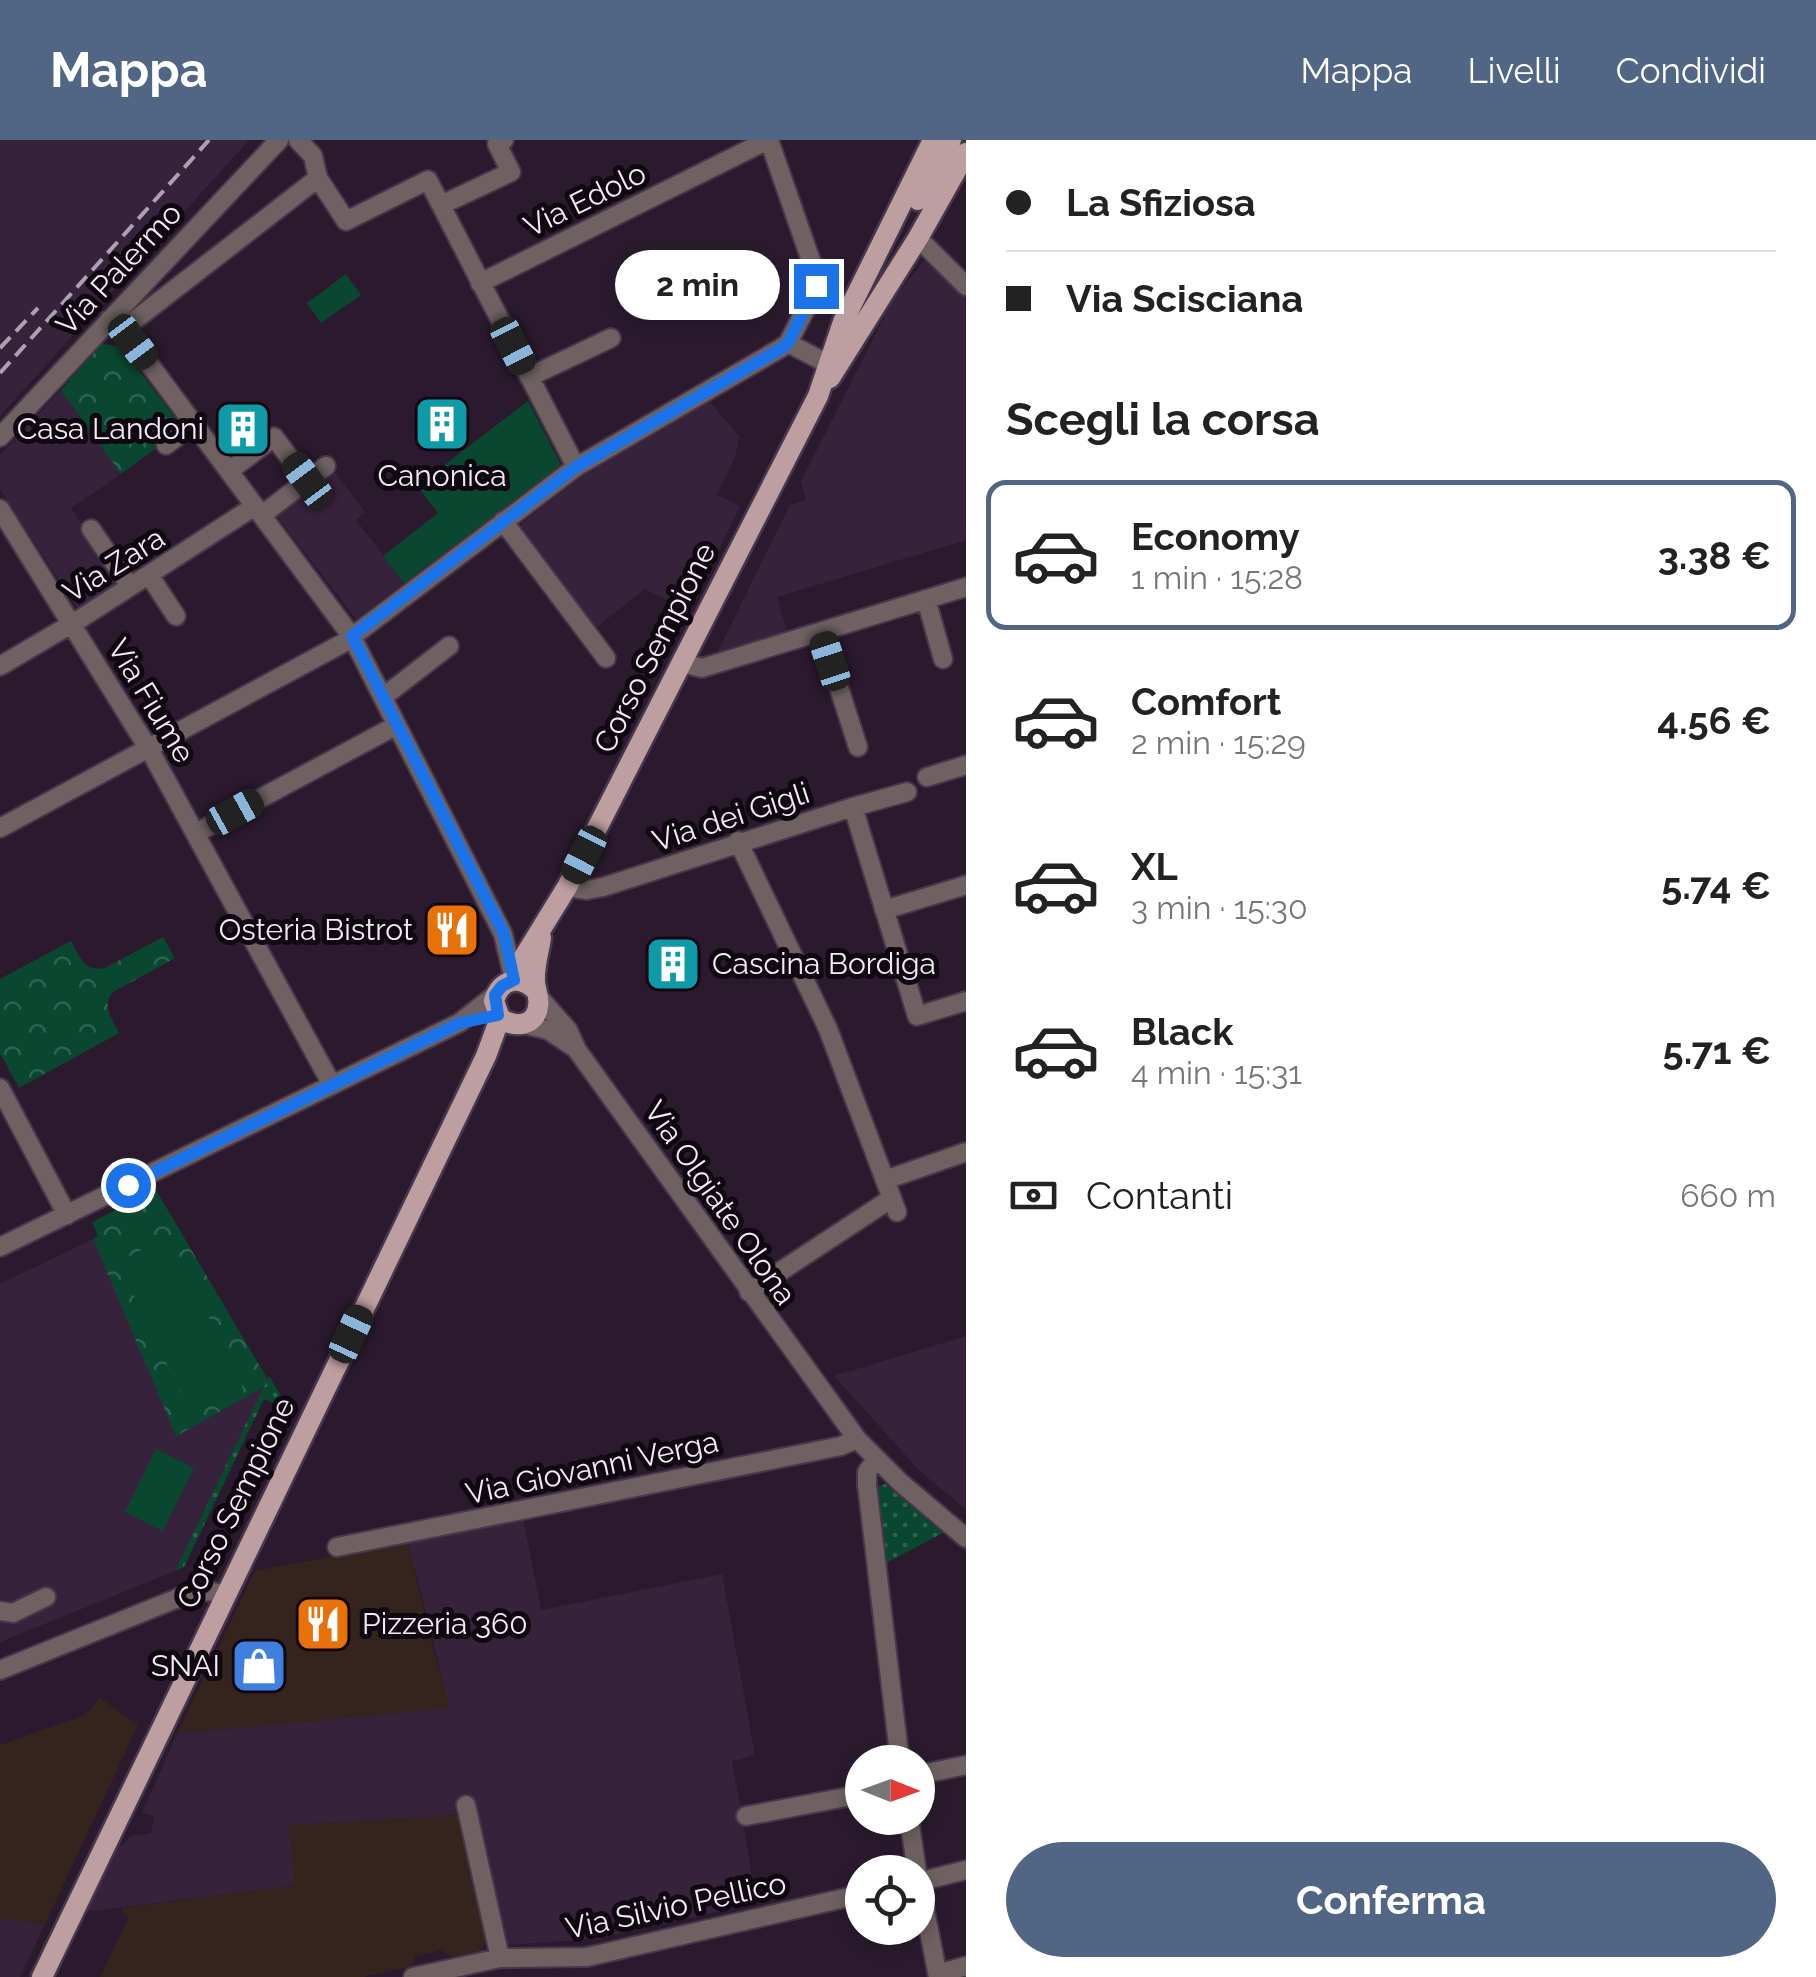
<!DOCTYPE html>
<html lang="it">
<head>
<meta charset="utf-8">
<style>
  :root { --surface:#fff; --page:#f2f2f2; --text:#222; --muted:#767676; --line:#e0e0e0; --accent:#506684 }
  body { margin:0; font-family:Raleway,sans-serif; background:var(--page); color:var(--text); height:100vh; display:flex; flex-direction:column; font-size:38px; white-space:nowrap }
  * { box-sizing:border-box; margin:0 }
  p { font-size:32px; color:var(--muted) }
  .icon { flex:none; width:55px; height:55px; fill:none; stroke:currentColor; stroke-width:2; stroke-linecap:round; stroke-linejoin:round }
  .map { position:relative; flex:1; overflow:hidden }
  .side { display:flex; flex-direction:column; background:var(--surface); width:850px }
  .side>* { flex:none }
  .top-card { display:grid; align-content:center; height:220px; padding:0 40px; background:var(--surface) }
  .needle { width:65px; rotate:91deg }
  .tools { position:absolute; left:845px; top:1605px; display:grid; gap:20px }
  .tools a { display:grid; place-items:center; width:90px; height:90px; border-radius:50%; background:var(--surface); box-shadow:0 5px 15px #0003; font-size:50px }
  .end { position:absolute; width:45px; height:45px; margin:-22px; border:12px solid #1a73e8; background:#fff; box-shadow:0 0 0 5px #fff }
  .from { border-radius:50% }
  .bubble { position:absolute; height:70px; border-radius:35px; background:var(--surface); box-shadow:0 5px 15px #0003; font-size:32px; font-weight:700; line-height:70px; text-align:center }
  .car { position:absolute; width:30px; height:60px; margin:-30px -15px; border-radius:12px; box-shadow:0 0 8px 2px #0007; background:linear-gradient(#222 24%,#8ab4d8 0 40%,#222 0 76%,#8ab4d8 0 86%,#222 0) }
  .top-card b { display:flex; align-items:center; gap:35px; height:95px; font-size:38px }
  .top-card b+b { border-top:2px solid var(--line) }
  .top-card i { width:25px; height:25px; background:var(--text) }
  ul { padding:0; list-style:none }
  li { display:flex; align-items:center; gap:30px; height:150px; margin:0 20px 15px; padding:0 20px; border:5px solid transparent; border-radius:20px }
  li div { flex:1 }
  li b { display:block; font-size:38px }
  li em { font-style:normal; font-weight:700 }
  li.current { border-color:var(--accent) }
  li>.icon { width:90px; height:90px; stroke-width:1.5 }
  h2 { padding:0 40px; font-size:45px; line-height:120px }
  .pay { display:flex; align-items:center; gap:25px; height:110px; padding:0 40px; font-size:38px }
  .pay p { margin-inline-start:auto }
  .primary-button { display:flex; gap:20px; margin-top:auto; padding:20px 40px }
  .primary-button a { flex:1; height:115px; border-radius:60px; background:var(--accent); color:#fff; font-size:40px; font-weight:700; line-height:115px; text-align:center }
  header { display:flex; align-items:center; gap:60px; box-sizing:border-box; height:140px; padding:0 50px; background:var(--accent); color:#fff }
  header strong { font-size:48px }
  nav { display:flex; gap:55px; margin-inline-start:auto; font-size:35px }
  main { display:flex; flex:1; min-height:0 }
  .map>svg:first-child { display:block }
  .commercial { fill:#35241d }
  .built { fill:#37223b }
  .grass { fill:url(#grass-dots) }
  .park { fill:url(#park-crowns) }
  .pitch { fill:#0a4731 }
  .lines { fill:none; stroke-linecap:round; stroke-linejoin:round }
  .minor-casing { stroke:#47374a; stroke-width:22 }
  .major-casing { stroke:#47374a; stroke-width:25 }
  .minor { stroke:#6f6061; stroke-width:18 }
  .major { stroke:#bd9ea1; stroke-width:20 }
  .rail { stroke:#ada0b0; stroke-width:4; stroke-dasharray:15 8; stroke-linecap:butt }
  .route { stroke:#1a73e8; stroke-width:12 }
  .labels { text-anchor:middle; stroke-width:10; stroke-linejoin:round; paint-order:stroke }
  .street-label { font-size:30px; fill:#f5e9f7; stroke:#0f0810 }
  .poi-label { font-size:30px; fill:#f5e9f7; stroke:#0f0810; text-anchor:end }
</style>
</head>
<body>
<header>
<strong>Mappa</strong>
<nav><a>Mappa</a><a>Livelli</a><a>Condividi</a></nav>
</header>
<main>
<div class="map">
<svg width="966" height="1837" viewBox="0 0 966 1837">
  <defs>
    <pattern id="grass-dots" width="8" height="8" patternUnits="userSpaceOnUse" patternTransform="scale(2.5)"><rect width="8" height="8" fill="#0a4731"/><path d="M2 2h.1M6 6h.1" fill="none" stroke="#2e6250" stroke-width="1.8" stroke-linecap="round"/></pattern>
    <pattern id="park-crowns" width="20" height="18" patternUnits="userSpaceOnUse" patternTransform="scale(2.5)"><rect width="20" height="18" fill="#0a4731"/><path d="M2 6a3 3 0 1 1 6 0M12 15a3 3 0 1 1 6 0" fill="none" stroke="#2e6250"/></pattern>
  </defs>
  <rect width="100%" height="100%" fill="#2b1a2e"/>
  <path class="commercial" d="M408,1402L429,1494L451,1568L177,1594L255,1431Z
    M100,1558L138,1585L44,1786L0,1780V1605L85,1575Z
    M457,1675L486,1801L481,1811L452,1817L441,1810L415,1817L413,1823L408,1827L363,1837H100L129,1777L123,1774L122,1768L294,1745L287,1685Z"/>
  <path class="built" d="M0,0H249L0,276Z
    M924,121L966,153V400L777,457L787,492L720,513L718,511L790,365L806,360L801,341L894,158Z
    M61,250L121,334L71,368L121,443L79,471L0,349V315Z
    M710,262L739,296L735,317L717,355L740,366L689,471L645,449L593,490L519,393L521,384L583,336Z
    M333,330L365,372L356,380L404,443L356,479L276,375Z
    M93,1099L102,1118L268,1240L175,1431L0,1502V1144Z
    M966,1196V1370L920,1331L834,1236Z
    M523,1379L541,1470L722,1434L755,1615L732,1621L757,1763L595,1799L505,1805L473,1664L456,1666L457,1675L288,1685L295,1745L85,1772L116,1711L131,1696L151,1693L154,1676L142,1673L177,1594L450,1568L408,1402Z
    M9,1779L44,1786L20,1837H0V1780Z"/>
  <path class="grass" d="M269,1236L292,1274L290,1278L276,1264L264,1259L184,1427L175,1431Z
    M885,1344L943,1393L886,1423L876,1347Z"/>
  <path class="park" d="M102,204L120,206L183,288L121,334L61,250Z
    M163,797L175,818L113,852C101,866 112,878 119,893L19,948L0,913V839L71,801C80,817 84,832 105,828Z
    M156,1050L268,1240L264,1247L176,1296L93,1099L98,1096L92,1082Z"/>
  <path class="pitch" d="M346,134L361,155L321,183L307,163Z
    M528,261L561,325L404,443L383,416L438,373L417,346Z
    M170,1096L243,1249L191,1275L118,1122Z
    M156,1309L194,1328L163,1391L125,1372Z"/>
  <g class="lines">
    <g class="minor-casing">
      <path id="minor" d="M298,0L313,16L318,38L346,81L428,40L576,327
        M441,65L511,32L497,4L504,0
        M918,98L966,146
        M480,143L768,0
        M109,180L133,202L352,497L503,794L514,840
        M122,190L318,38
        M788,203L828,224
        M529,237L611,198
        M0,297L279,0
        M166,305L194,284
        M229,331L274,297L307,341
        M0,369L153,616L332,945
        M262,375L326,326
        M503,381L606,518
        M91,389L130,446
        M149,435L176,476
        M926,459L943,519
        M821,492L858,607
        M682,523L702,528L966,447
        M0,526L80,479L255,366
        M383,557L449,506
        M927,637L966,625
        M853,667L907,652
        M0,688L345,502L576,327L781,208L788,203L812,157L817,138L769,0
        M196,693L397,585
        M738,701L828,889L897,1072
        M567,747L587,750L603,747L853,667L917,876L966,861
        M884,770L966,745
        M538,856L568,890L577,910L857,1299L901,1343L966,1398
        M523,884L548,890L572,906
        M0,948L67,1075
        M885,1040L966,1012
        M0,1107L459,883L495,855
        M749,1152L892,1058
        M876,1319L867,1332V1345L900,1622
        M337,1407L841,1306L857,1299
        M0,1471L13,1473L46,1457
        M0,1530L188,1454L209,1451L225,1455
        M918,1635L966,1625
        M466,1665L500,1818
        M746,1676L862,1654
        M909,1678L917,1732
        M918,1734L938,1837
        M918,1742L966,1730
        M938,1834L966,1826
        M413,1837L500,1818L587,1817L862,1754"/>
    </g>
    <g class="major-casing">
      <path id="major" d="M918,60L951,0
        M830,238L918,98L966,13
        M516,840L519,825L567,747L818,256L843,182L933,0
        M536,851C520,834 500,839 494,861L500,878C514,888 536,887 538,866C540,857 535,849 535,841C534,826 539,812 541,798
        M42,1837L486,916L500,878"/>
    </g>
    <use href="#minor" class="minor"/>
    <use href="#major" class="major"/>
    <path class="rail" d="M0,208L38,168
      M0,233L209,0"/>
  </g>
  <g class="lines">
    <path class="route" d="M128,1045L460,883L498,875L495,855L502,846L514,840L504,794L352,496L576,327L782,208L788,203L816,146"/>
  </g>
  <defs>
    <g id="building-square" transform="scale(2.875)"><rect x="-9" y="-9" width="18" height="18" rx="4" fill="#0f9aa8" stroke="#0f0810"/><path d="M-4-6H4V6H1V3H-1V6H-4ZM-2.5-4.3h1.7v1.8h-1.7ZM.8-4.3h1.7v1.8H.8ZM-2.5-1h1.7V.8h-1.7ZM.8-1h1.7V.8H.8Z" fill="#fff"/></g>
    <g id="restaurant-square" transform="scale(2.875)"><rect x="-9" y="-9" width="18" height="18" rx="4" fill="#e8710a" stroke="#0f0810"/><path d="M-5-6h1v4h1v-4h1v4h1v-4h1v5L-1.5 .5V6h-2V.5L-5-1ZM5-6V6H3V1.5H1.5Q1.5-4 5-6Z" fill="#fff"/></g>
    <g id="shop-square" transform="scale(2.875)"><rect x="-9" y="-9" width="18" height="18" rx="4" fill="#3f7fe0" stroke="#0f0810"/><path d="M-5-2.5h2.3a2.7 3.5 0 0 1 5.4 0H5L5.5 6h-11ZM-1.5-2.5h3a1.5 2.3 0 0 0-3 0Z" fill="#fff"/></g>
  </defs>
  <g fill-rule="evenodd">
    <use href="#building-square" x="442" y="284"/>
    <use href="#building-square" x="243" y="289"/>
    <use href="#restaurant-square" x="452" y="790"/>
    <use href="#building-square" x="673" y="824"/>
    <use href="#restaurant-square" x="323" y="1484"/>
    <use href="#shop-square" x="259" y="1526"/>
  </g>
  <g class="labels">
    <g class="street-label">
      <text transform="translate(585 60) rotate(-26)" y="10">Via Edolo</text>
      <text transform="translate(119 129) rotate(-47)" y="10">Via Palermo</text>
      <text transform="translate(114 425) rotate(-32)" y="10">Via Zara</text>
      <text transform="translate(655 508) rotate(-63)" y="10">Corso Sempione</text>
      <text transform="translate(151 561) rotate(59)" y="10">Via Fiume</text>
      <text transform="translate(731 677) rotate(-18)" y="10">Via dei Gigli</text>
      <text transform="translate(720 1063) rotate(55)" y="10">Via Olgiate Olona</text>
      <text transform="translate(592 1328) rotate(-12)" y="10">Via Giovanni Verga</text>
      <text transform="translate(236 1363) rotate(-64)" y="10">Corso Sempione</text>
      <text transform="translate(676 1766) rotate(-12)" y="10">Via Silvio Pellico</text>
    </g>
    <g class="poi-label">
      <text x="204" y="299">Casa Landoni</text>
      <text x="442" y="346" text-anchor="middle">Canonica</text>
      <text x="413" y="800">Osteria Bistrot</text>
      <text x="712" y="834" text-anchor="start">Cascina Bordiga</text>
      <text x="362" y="1494" text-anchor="start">Pizzeria 360</text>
      <text x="220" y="1536">SNAI</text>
    </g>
  </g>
</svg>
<div class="tools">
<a><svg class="needle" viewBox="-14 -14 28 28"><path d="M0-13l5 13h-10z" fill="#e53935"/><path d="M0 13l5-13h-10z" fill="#767676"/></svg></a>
<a><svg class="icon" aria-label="locate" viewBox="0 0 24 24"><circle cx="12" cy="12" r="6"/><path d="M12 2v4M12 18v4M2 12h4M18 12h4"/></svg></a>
</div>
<i class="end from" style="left:128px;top:1045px"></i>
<i class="end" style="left:816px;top:146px"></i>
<div class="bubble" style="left:615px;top:110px;width:165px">2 min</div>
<i class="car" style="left:133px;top:202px;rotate:143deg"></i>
<i class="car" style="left:513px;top:206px;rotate:153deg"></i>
<i class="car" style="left:307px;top:340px;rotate:323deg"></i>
<i class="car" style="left:830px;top:521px;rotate:342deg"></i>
<i class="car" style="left:235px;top:672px;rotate:61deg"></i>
<i class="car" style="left:584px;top:715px;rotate:207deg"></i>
<i class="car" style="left:351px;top:1194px;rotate:25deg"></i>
</div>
<section class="side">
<div class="top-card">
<b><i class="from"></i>La Sfiziosa</b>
<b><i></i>Via Scisciana</b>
</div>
<h2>Scegli la corsa</h2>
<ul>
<li class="current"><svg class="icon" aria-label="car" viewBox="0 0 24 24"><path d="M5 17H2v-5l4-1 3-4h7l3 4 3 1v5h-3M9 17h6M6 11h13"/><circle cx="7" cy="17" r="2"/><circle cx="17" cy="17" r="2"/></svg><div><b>Economy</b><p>1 min · 15:28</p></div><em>3.38 €</em></li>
<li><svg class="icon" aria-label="car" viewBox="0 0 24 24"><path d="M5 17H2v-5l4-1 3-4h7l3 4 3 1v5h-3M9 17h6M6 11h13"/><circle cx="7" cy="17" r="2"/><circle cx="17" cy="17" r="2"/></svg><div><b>Comfort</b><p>2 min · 15:29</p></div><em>4.56 €</em></li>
<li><svg class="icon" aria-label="car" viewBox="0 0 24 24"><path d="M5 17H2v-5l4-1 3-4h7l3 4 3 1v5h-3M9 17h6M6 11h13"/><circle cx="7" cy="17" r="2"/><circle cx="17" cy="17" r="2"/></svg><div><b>XL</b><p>3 min · 15:30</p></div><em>5.74 €</em></li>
<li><svg class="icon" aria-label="car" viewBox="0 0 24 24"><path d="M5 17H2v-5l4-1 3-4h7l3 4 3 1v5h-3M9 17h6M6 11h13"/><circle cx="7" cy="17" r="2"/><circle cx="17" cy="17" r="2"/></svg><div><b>Black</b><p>4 min · 15:31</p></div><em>5.71 €</em></li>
</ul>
<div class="pay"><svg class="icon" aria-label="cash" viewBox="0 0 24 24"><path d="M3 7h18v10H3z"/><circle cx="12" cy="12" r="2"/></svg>Contanti<p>660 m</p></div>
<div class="primary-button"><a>Conferma</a></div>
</section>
</main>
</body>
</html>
